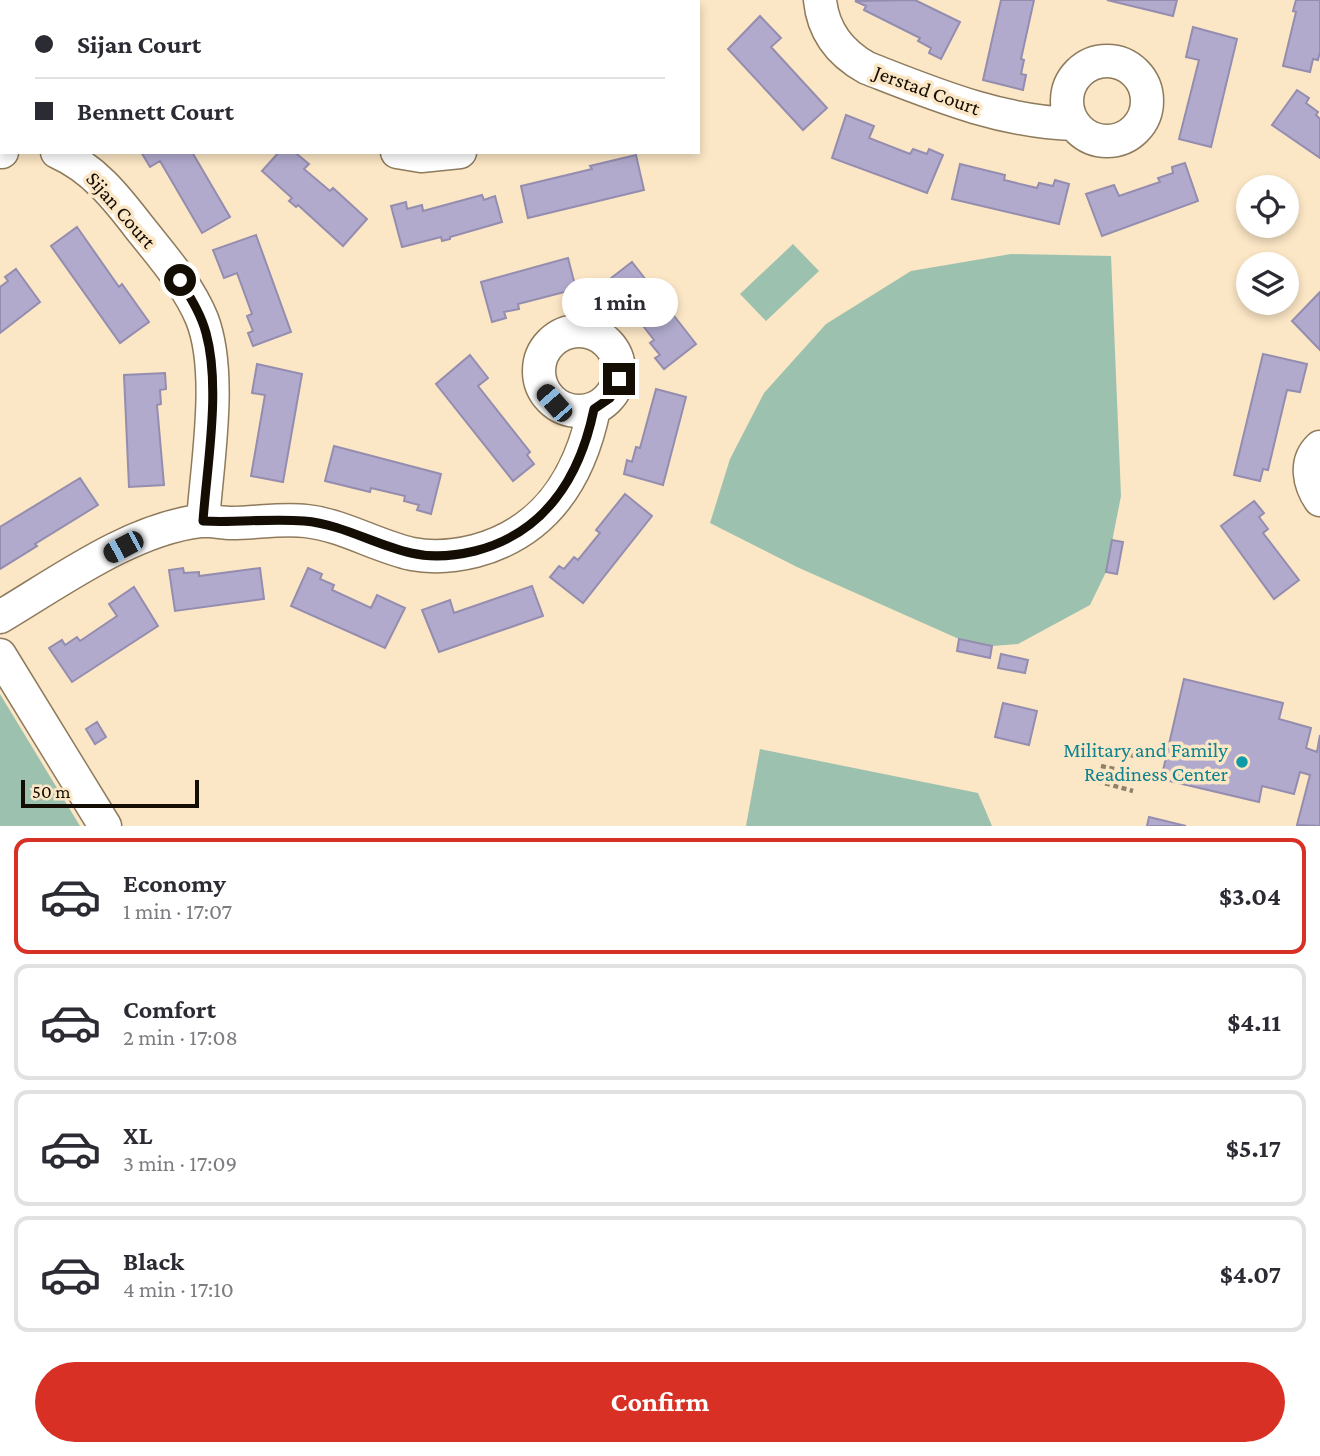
<!DOCTYPE html>
<html lang="en">
<head>
<meta charset="utf-8">
<style>
  :root { --surface:#fff; --page:#f7f7f7; --text:#2b2b33; --muted:#7c7c81; --line:#e1e1e2; --accent:#d93025 }
  body { margin:0; font-family:"Crimson Pro",serif; background:var(--page); color:var(--text); height:100vh; display:flex; flex-direction:column; font-size:26px; white-space:nowrap }
  * { box-sizing:border-box; margin:0 }
  p { font-size:23px; color:var(--muted) }
  .icon { flex:none; width:38px; height:38px; fill:none; stroke:currentColor; stroke-width:2; stroke-linecap:round; stroke-linejoin:round }
  .map { position:relative; height:826px; overflow:hidden }
  .panel { display:flex; flex-direction:column; background:var(--surface); flex:1 }
  .panel>* { flex:none }
  .guide { position:absolute; left:0px; top:0px; width:700px; height:154px; box-shadow:0 4px 10px #0003; display:grid; align-content:center; height:154px; padding:0 35px; background:var(--surface) }
  .tools { position:absolute; left:1236px; top:175px; display:grid; gap:14px }
  .tools a { display:grid; place-items:center; width:63px; height:63px; border-radius:50%; background:var(--surface); box-shadow:0 4px 10px #0003; font-size:35px }
  .scale { position:absolute; left:21px; bottom:18px; width:178px; box-sizing:border-box; padding-left:7px; border:4px solid #140d03; border-top:0; font-size:19px; line-height:24px; white-space:nowrap; color:#140d03; -webkit-text-stroke:5px #fbe6c5; paint-order:stroke }
  .end { position:absolute; width:32px; height:32px; margin:-16px; border:9px solid #140d03; background:#fff; box-shadow:0 0 0 4px #fff }
  .from { border-radius:50% }
  .bubble { position:absolute; height:49px; border-radius:24px; background:var(--surface); box-shadow:0 4px 10px #0003; font-size:23px; font-weight:700; line-height:49px; text-align:center }
  .car { position:absolute; width:21px; height:42px; margin:-21px -10px; border-radius:9px; box-shadow:0 0 5px 2px #0007; background:linear-gradient(#222 24%,#8ab4d8 0 40%,#222 0 76%,#8ab4d8 0 86%,#222 0) }
  .guide b { display:flex; align-items:center; gap:24px; height:66px; font-size:26px }
  .guide b+b { border-top:2px solid var(--line) }
  .guide i { width:18px; height:18px; background:var(--text) }
  ul { padding:12px 0 0; list-style:none }
  li { display:flex; align-items:center; gap:21px; height:116px; margin:0 14px 10px; padding:0 21px; border:4px solid var(--line); border-radius:14px }
  li div { flex:1 }
  li b { display:block; font-size:26px }
  li em { font-style:normal; font-weight:700 }
  li.selected { border-color:var(--accent) }
  li>.icon { width:63px; height:63px; stroke-width:1.5 }
  .action { display:flex; gap:14px; margin-top:auto; padding:14px 35px }
  .action a { flex:1; height:80px; border-radius:42px; background:var(--accent); color:#fff; font-size:28px; font-weight:700; line-height:80px; text-align:center }
  .map>svg:first-child { display:block }
  .green { fill:#9cc1ae }
  .building { fill:#b1aacd; stroke:#948daf; stroke-width:2 }
  .lines { fill:none; stroke-linecap:round; stroke-linejoin:round }
  .minor-casing { stroke:#8e7b5d; stroke-width:35 }
  .path { stroke:#8f806a; stroke-width:4.5; stroke-dasharray:5 3.5; stroke-linecap:butt }
  .minor { stroke:#fff; stroke-width:32 }
  .route { stroke:#140d03; stroke-width:9 }
  .culture-dot { fill:#0f9aa8; stroke:#fbe6c5; stroke-width:2.5 }
  .labels { text-anchor:middle; stroke-width:7; stroke-linejoin:round; paint-order:stroke }
  .street-label { font-size:21px; fill:#140d03; stroke:#fbe6c5 }
  .culture-label { font-size:21px; fill:#0d838f; stroke:#fbe6c5; text-anchor:end }
</style>
</head>
<body>
<div class="map">
<svg width="1320" height="826" viewBox="0 0 1320 826">
  <rect width="100%" height="100%" fill="#fbe6c5"/>
  <path class="green" d="M793,244L819,271L766,321L740,294Z
    M1011,254L1111,256L1121,496L1106,572L1090,605L1018,644L992,646L959,639L797,567L710,523L730,459L764,393L826,324L911,271Z
    M0,694L80,826H0Z
    M760,749L978,793L992,826H746Z"/>
  <path class="building" d="M483,0H602L483,2Z
    M915,0L960,22L941,59L929,53L931,48L918,41L920,38L864,10L866,6L855,1Z
    M1001,0H1034L1021,59L1024,60L1021,74L1026,75L1023,90L983,80Z
    M1107,0H1177L1173,16Z
    M1296,0H1320V52L1318,60L1313,59L1310,72L1283,66L1296,12L1293,11Z
    M760,16L781,38L771,47L827,108L803,130L728,49Z
    M1193,27L1237,39L1211,147L1179,139L1199,60L1186,57Z
    M1297,90L1309,98L1306,103L1318,112L1316,115L1320,119V158L1272,125Z
    M846,115L874,126L869,138L910,154L913,149L927,154L929,149L943,155L927,193L832,158Z
    M141,152H192L230,217L202,233L160,161L150,167Z
    M279,152H299L297,154L309,164L304,169L330,191L333,188L367,219L343,246L298,205L296,207L289,201L292,198L262,171Z
    M636,155L644,190L528,218L521,186L592,169L590,166Z
    M1185,163L1198,201L1102,236L1086,194L1114,185L1119,196L1160,182L1158,178L1173,173L1172,167Z
    M960,164L1005,175L1004,180L1037,188L1039,183L1053,186L1055,180L1069,184L1059,224L952,199Z
    M482,195L484,200L495,196L502,222L450,237V239L442,241L441,237L402,247L391,206L406,202L407,209L422,205L423,211Z
    M77,227L119,287L122,284L149,322L120,343L51,246Z
    M256,235L291,332L253,346L248,333L253,331L247,316L252,314L237,273L224,278L213,250Z
    M568,258L576,289L518,304L519,309L504,312L506,318L492,322L481,282Z
    M632,262L696,344L664,369L655,358L660,355L650,343L654,340L616,291L618,290L610,279Z
    M16,269L40,302L0,333V287L8,281L5,277Z
    M1320,292V350L1292,321Z
    M1263,354L1307,364L1300,392L1287,390L1268,470L1263,469L1260,481L1234,475Z
    M470,355L488,378L478,386L530,452L527,455L534,464L513,481L436,384Z
    M257,364L302,374L283,482L251,476L265,395L252,393Z
    M165,373L166,389L160,390L161,404L157,405L164,485L129,487L124,375Z
    M656,389L686,397L663,485L624,474L627,460L632,462L636,447L640,448Z
    M334,446L441,474L431,514L417,510L419,505L404,501L405,496L371,488L370,492L325,481Z
    M80,478L98,505L35,544L37,546L0,569V527Z
    M625,494L652,516L583,603L550,577L559,566L564,569L574,557L578,560L600,533L596,530Z
    M1254,501L1264,513L1259,517L1268,529L1263,533L1299,580L1274,599L1221,526Z
    M1112,540L1123,542L1117,574L1106,572Z
    M183,568L184,573L199,572V576L260,568L264,599L175,611L169,570Z
    M308,568L322,574L320,579L334,585L332,590L371,608L377,595L405,608L385,648L291,606Z
    M532,586L543,616L439,652L422,610L450,600L454,613Z
    M134,587L158,626L72,682L49,648L62,640L65,645L77,637L80,641L117,616L109,604Z
    M959,639L992,646L990,658L957,651Z
    M1001,654L1028,660L1025,673L998,668Z
    M1184,679L1283,703L1279,719L1311,728L1306,748L1317,752L1320,735V826L1297,825L1310,775L1300,772L1294,794L1262,786L1259,802L1161,779Z
    M1003,703L1037,711L1029,745L995,737Z
    M97,722L106,737L95,744L86,729Z
    M1149,817L1186,826H1147Z"/>
  <g class="lines">
    <g class="minor-casing">
      <path id="minor" d="M298,0V2
        M820,0C823,31 840,53 867,68C934,94 1000,122 1074,124
        M1067 101a40 40 0 1 1 80 0a40 40 0 1 1-80 0Z
        M0,152H2
        M57,152C93,168 116,197 139,227C162,256 188,285 202,319C223,373 207,463 203,521
        M397,152L421,156L460,152
        M539 371a40 40 0 1 1 80 0a40 40 0 1 1-80 0Z
        M1320,447C1304,462 1309,484 1320,500
        M0,617C59,582 131,529 200,521C210,520 221,523 232,523C256,523 282,518 306,521C343,525 376,546 412,554C433,558 455,556 475,551C546,532 580,477 594,409
        M0,655L105,826"/>
    </g>
    <path class="path" d="M1105,749L1143,758
      M1101,766L1140,775
      M1097,781L1133,791"/>
    <use href="#minor" class="minor"/>
  </g>
  <g class="lines">
    <path class="route" d="M180,280C190,297 201,314 206,333C221,387 207,465 203,521C237,523 271,518 304,521C342,524 375,545 411,553C432,558 454,556 475,551C545,533 580,477 594,409L610,398L619,379"/>
  </g>
  <circle class="culture-dot" cx="1242" cy="762" r="7"/>
  <g class="labels">
    <g class="street-label">
      <text transform="translate(927 90) rotate(20)" y="7">Jerstad Court</text>
      <text transform="translate(121 210) rotate(49)" y="7">Sijan Court</text>
    </g>
    <g class="culture-label">
      <text x="1228" y="757">Military and Family<tspan x="1228" dy="24">Readiness Center</tspan></text>
    </g>
  </g>
</svg>
<div class="tools">
<a><svg class="icon" aria-label="locate" viewBox="0 0 24 24"><circle cx="12" cy="12" r="6"/><path d="M12 2v4M12 18v4M2 12h4M18 12h4"/></svg></a>
<a><svg class="icon" aria-label="layers" viewBox="0 0 24 24"><path d="M12 4l9 5-9 5-9-5zM3 14l9 5 9-5"/></svg></a>
</div>
<div class="scale">50 m</div>
<i class="end from" style="left:180px;top:280px"></i>
<i class="end" style="left:619px;top:379px"></i>
<div class="bubble" style="left:562px;top:278px;width:116px">1 min</div>
<i class="car" style="left:554px;top:403px;rotate:319deg"></i>
<i class="car" style="left:123px;top:547px;rotate:242deg"></i>
<div class="guide">
<b><i class="from"></i>Sijan Court</b>
<b><i></i>Bennett Court</b>
</div>
</div>
<section class="panel">
<ul>
<li class="selected"><svg class="icon" aria-label="car" viewBox="0 0 24 24"><path d="M5 17H2v-5l4-1 3-4h7l3 4 3 1v5h-3M9 17h6M6 11h13"/><circle cx="7" cy="17" r="2"/><circle cx="17" cy="17" r="2"/></svg><div><b>Economy</b><p>1 min · 17:07</p></div><em>$3.04</em></li>
<li><svg class="icon" aria-label="car" viewBox="0 0 24 24"><path d="M5 17H2v-5l4-1 3-4h7l3 4 3 1v5h-3M9 17h6M6 11h13"/><circle cx="7" cy="17" r="2"/><circle cx="17" cy="17" r="2"/></svg><div><b>Comfort</b><p>2 min · 17:08</p></div><em>$4.11</em></li>
<li><svg class="icon" aria-label="car" viewBox="0 0 24 24"><path d="M5 17H2v-5l4-1 3-4h7l3 4 3 1v5h-3M9 17h6M6 11h13"/><circle cx="7" cy="17" r="2"/><circle cx="17" cy="17" r="2"/></svg><div><b>XL</b><p>3 min · 17:09</p></div><em>$5.17</em></li>
<li><svg class="icon" aria-label="car" viewBox="0 0 24 24"><path d="M5 17H2v-5l4-1 3-4h7l3 4 3 1v5h-3M9 17h6M6 11h13"/><circle cx="7" cy="17" r="2"/><circle cx="17" cy="17" r="2"/></svg><div><b>Black</b><p>4 min · 17:10</p></div><em>$4.07</em></li>
</ul>
<div class="action"><a>Confirm</a></div>
</section>
</body>
</html>
